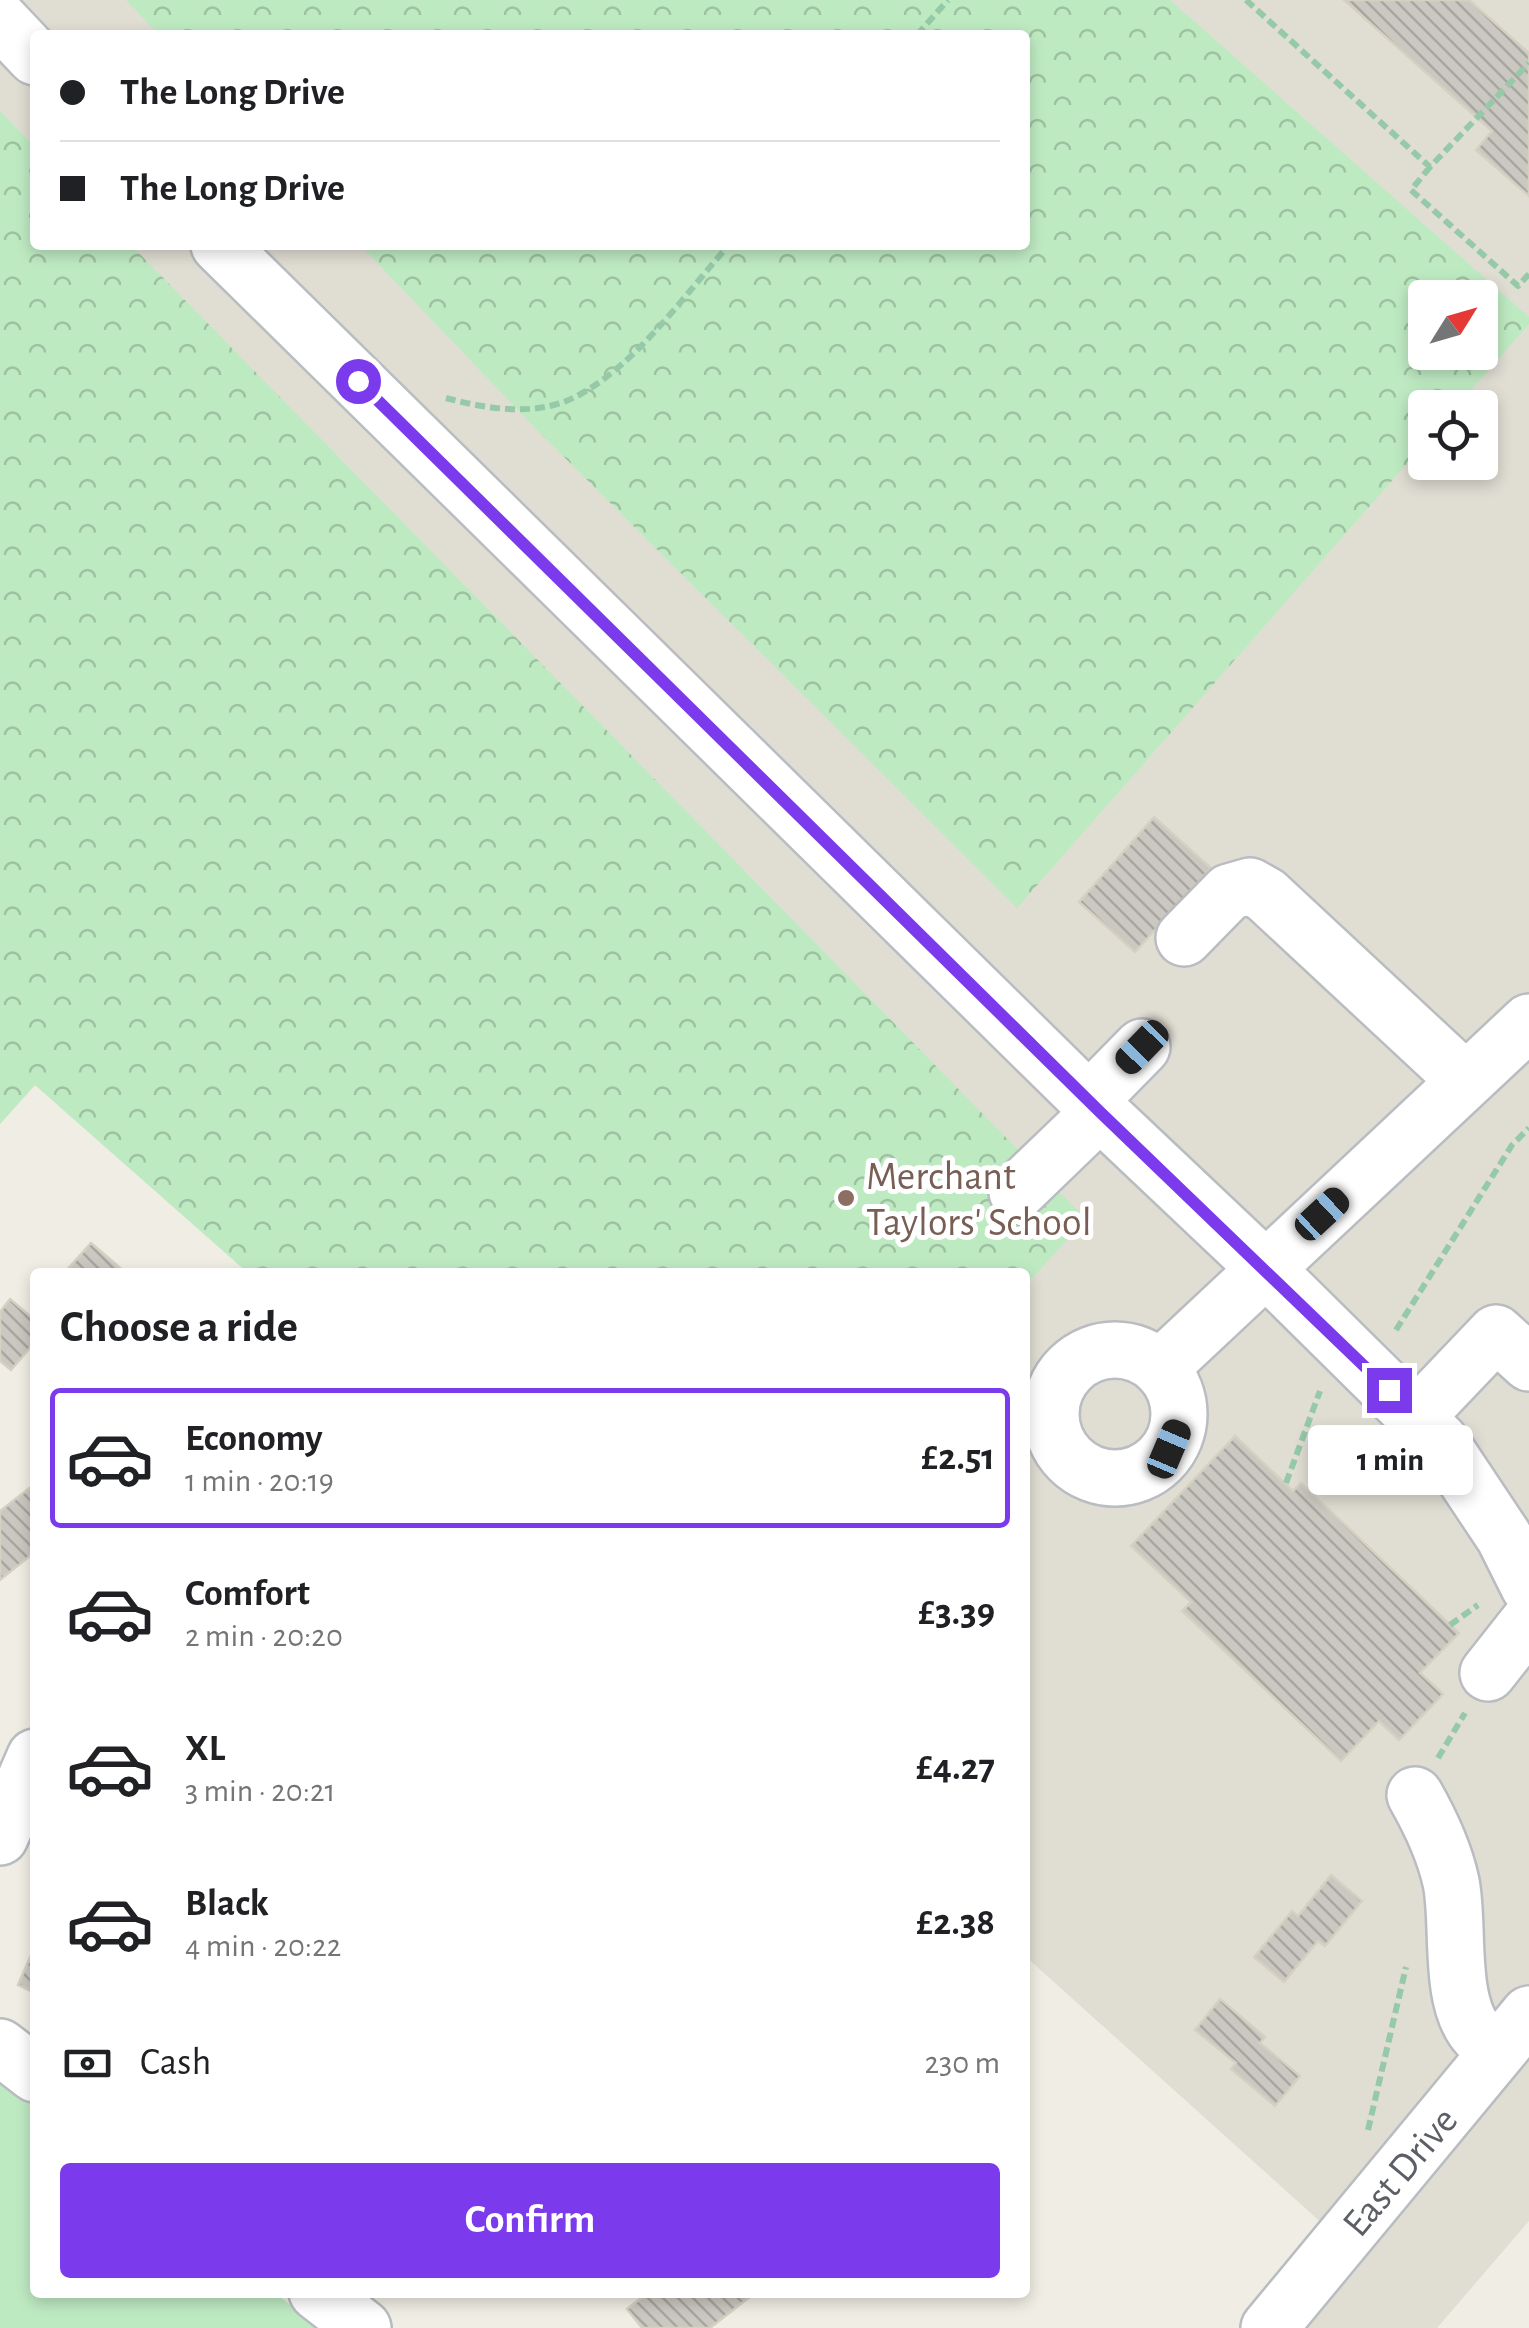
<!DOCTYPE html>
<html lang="en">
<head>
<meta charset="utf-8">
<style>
  :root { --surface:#fff; --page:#f2f2f2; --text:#202124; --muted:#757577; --line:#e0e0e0; --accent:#7c3aed }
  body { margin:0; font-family:"Alegreya Sans",sans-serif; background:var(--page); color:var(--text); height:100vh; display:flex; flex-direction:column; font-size:38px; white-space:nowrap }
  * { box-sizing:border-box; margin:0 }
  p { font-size:32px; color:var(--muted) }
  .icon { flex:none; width:55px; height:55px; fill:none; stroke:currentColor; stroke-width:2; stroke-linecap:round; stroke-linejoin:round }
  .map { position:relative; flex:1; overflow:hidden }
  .side { position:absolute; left:30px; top:1268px; width:1000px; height:1030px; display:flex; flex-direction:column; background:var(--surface); border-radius:10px; box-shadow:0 5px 15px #0003 }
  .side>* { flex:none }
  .banner { position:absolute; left:30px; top:30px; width:1000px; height:220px; border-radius:10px; box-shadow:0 5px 15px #0003; display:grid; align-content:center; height:220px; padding:0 30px; background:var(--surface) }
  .needle { width:65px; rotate:53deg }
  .tools { position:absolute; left:1408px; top:280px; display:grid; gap:20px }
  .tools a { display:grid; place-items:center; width:90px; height:90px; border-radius:10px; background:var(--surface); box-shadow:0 5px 15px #0003; font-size:50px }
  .end { position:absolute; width:45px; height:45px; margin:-22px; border:12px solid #7c3aed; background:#fff; box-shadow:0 0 0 5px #fff }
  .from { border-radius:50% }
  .bubble { position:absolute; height:70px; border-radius:10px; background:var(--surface); box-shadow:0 5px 15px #0003; font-size:32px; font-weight:600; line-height:70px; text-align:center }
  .car { position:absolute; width:30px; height:60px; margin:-30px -15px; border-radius:12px; box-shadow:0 0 8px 2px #0007; background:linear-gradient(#222 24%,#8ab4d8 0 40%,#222 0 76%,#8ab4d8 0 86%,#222 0) }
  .banner b { display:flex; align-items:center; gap:35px; height:95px; font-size:38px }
  .banner b+b { border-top:2px solid var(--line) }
  .banner i { width:25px; height:25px; background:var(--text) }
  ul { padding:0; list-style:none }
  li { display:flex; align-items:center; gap:30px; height:140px; margin:0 20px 15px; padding:0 10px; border:5px solid transparent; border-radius:10px }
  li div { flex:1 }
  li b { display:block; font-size:38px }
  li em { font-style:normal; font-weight:600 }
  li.current { border-color:var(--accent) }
  li>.icon { width:90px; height:90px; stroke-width:1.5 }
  h2 { padding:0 30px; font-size:45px; line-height:120px }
  .pay { display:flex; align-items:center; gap:25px; height:110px; padding:0 30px; font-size:38px }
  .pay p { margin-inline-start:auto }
  .primary-button { display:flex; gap:20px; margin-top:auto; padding:20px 30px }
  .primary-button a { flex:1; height:115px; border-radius:10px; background:var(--accent); color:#fff; font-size:40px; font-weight:600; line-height:115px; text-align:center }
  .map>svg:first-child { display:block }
  .education { fill:#e0ded3; fill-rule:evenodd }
  .green { fill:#beeac2 }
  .park { fill:url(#park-crowns); fill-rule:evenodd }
  .building { fill:url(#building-back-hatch); stroke:#d5d1c2; stroke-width:2.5 }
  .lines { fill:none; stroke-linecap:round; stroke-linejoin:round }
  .minor-casing { stroke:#b9bcc1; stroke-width:60 }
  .path { stroke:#95c9a8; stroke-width:6; stroke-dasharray:10 5; stroke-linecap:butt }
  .minor { stroke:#fff; stroke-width:55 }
  .route { stroke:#7c3aed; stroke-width:12 }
  .education-dot { fill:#8d6e63; stroke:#fff; stroke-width:4 }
  .labels { text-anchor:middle; stroke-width:10; stroke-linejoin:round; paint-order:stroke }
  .education-label { font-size:40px; fill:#785e54; stroke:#fff; text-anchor:start }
  .street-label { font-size:40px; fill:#5c6066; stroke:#fff }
</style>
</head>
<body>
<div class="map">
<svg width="1529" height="2328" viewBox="0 0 1529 2328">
  <defs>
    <pattern id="park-crowns" width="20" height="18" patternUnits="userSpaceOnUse" patternTransform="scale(2.5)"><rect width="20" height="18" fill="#beeac2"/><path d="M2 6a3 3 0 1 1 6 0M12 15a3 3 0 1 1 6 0" fill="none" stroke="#9ec1a1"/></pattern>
    <pattern id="building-back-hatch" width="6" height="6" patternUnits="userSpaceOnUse" patternTransform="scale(2.5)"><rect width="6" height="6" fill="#cbc8c1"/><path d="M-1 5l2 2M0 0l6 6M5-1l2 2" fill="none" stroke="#a8a6a1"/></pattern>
  </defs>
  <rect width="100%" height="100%" fill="#f0eee4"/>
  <path class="education" d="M0,0H1529V2221L1437,2328H1241L1324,2225L1025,1956V1272H247L35,1085L0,1124ZM35,35H1025V245H35ZM1425,298H1480V352H1425ZM1425,408H1480V462H1425Z"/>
  <path class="green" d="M0,2074L35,2102V2292L275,2293L320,2328H0Z"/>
  <path class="park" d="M126,0H1170L1529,317V324L1456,407L1425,408V443L1017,908L539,432L360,245H1025V35H159ZM1425,298H1480V352H1425Z
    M0,111L35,147V245H131L1086,1219L1025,1286V1272H247L35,1085L0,1124Z"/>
  <path class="building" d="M1344,0H1469L1529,53V196L1476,150L1492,131Z
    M1154,817L1211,868L1135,952L1079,902Z
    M91,1243L125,1272H65Z
    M10,1299L35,1320V1342L11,1370L0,1361V1312Z
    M1235,1436L1293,1491L1301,1483L1459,1633L1420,1673L1443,1694L1399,1740L1379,1721L1341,1761L1182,1611L1191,1602L1131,1546Z
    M32,1486L35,1490V1552L0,1580V1511Z
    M1331,1875L1362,1901L1325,1946L1318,1941L1284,1982L1254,1957L1292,1911L1298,1916Z
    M35,1946V1993L18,1985Z
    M1220,1999L1265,2037L1260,2043L1300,2076L1275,2106L1231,2069L1236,2063L1195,2030Z
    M649,2292H748L751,2296L710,2328H642L627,2309Z"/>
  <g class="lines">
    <g class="minor-casing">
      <path id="minor" d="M0,20L35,57
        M219,245L1100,1112L1265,1268L1440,1441L1504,1537L1529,1587
        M1184,938L1229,892L1250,886L1266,895L1466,1081
        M1089,1101L1142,1047
        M1017,1192L1100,1112
        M1051 1414a64 64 0 1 1 128 0a64 64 0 1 1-128 0Z
        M1160,1368L1529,1022
        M1416,1417L1496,1333L1529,1363
        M1488,1673L1529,1621
        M1415,1795C1431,1823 1444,1850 1451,1882C1460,1924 1447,2003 1479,2036C1485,2041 1493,2045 1499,2050
        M0,1837L35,1757
        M0,2047L35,2074
        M317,2292L363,2328
        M1269,2328L1529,2014"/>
    </g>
    <path class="path" d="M1246,0L1430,167L1529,63
      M917,35L948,0
      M1430,167L1411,190L1518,286L1529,274
      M446,398C487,409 536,417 575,397C635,367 685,294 729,245
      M1396,1330L1512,1145L1529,1128
      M1286,1483L1320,1391
      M1450,1625L1478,1605
      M1438,1758L1465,1713
      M1368,2130L1406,1967"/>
    <use href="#minor" class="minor"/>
  </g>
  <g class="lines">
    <path class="route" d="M358,381L1100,1112L1389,1390"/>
  </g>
  <circle class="education-dot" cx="846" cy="1198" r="10"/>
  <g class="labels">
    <g class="education-label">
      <text x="866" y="1189">Merchant<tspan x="866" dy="46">Taylors' School</tspan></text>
    </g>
    <g class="street-label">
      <text transform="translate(1399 2171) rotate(-50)" y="14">East Drive</text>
    </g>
  </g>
</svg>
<div class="tools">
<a><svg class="needle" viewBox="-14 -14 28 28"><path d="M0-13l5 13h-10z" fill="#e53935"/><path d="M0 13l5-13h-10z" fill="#757577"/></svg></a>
<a><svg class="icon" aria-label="locate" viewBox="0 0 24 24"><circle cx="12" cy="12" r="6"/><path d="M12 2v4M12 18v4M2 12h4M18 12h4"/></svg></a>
</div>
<i class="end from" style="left:358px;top:381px"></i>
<i class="end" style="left:1389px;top:1390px"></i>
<div class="bubble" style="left:1308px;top:1425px;width:165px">1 min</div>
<i class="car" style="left:1142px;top:1047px;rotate:224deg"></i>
<i class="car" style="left:1322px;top:1214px;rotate:47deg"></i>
<i class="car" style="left:1169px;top:1449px;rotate:23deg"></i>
<div class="banner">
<b><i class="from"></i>The Long Drive</b>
<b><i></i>The Long Drive</b>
</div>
<section class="side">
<h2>Choose a ride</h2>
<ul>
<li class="current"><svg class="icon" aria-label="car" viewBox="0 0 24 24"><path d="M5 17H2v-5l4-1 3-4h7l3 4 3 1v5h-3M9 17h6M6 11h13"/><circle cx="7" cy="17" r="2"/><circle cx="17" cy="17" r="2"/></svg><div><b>Economy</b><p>1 min · 20:19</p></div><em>£2.51</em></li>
<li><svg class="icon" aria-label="car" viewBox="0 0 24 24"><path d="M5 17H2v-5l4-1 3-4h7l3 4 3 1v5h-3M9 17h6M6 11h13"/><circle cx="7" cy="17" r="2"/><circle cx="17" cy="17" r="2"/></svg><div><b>Comfort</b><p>2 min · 20:20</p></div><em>£3.39</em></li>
<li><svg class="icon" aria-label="car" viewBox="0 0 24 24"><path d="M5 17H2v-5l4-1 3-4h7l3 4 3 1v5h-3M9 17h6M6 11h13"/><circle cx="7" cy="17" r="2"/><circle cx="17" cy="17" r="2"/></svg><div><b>XL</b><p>3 min · 20:21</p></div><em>£4.27</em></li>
<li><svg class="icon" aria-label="car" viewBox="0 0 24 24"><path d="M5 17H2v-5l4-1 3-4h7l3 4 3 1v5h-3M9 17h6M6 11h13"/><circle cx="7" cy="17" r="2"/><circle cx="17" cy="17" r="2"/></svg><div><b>Black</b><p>4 min · 20:22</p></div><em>£2.38</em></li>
</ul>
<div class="pay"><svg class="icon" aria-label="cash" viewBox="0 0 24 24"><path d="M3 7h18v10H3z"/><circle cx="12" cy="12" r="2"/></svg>Cash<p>230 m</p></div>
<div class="primary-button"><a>Confirm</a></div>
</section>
</div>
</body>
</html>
